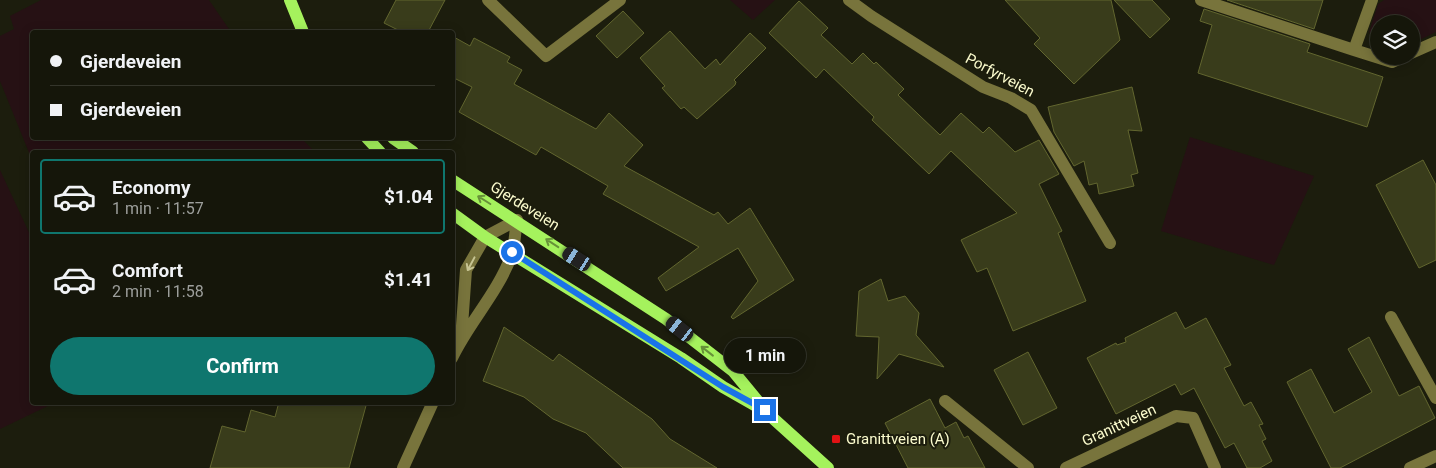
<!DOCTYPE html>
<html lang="en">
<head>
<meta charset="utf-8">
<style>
  :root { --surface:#15160a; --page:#1e1f13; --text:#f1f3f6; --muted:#9d9f9c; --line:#34352b; --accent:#0f766e }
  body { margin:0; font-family:Roboto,sans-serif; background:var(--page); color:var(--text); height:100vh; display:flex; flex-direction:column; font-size:19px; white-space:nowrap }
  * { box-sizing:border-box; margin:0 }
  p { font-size:16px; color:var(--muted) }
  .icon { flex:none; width:28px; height:28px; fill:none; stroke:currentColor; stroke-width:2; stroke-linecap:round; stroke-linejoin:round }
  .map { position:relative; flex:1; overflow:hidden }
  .details { position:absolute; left:30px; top:150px; width:425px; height:255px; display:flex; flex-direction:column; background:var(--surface); border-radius:5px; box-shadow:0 2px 12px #0003,0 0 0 1px var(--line) }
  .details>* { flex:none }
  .hud { position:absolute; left:30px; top:30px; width:425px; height:110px; border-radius:5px; box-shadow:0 2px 12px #0003,0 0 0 1px var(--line); display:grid; align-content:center; height:110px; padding:0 20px; background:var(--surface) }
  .tools { position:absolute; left:1370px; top:15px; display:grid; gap:10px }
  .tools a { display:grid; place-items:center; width:50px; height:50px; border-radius:50%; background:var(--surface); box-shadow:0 2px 12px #0003,0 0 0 1px var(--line); font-size:25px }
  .end { position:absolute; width:22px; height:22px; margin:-11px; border:6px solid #1a73e8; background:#fff; box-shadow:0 0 0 2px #fff }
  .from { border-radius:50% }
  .bubble { position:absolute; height:35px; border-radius:18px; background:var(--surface); box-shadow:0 2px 12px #0003,0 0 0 1px var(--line); font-size:16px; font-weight:700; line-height:35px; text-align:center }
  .car { position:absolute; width:15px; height:30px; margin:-15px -8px; border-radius:6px; box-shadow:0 0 4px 1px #0007; background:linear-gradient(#222 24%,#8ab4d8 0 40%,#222 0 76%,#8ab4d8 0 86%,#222 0) }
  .hud b { display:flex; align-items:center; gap:18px; height:48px; font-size:19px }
  .hud b+b { border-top:1px solid var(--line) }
  .hud i { width:12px; height:12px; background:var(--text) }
  ul { padding:9px 0 0; list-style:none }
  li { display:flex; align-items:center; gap:15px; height:75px; margin:0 10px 8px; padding:0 10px; border:2px solid transparent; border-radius:5px }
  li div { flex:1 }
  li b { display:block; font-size:19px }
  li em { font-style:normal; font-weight:700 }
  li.active { border-color:var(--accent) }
  li>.icon { width:45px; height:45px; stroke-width:1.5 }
  .button { display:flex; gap:10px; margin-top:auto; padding:10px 20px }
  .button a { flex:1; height:58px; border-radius:30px; background:var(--accent); color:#fff; font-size:20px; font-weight:700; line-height:58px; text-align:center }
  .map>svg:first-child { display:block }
  .green { fill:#261114 }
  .building { fill:#393c1b; stroke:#62662f }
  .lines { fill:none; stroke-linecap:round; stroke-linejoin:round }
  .minor { stroke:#78743c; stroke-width:12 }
  .major { stroke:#a5f25d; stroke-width:12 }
  .oneway { stroke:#679239 }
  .oneway2 { stroke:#c7c593 }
  .route { stroke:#1a73e8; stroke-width:6 }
  .poi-dot { fill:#e21214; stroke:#1c1d0d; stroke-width:2 }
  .labels { text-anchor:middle; stroke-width:4; stroke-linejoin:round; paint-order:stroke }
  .street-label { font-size:15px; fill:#fbfbcd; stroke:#1c1d0d }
  .poi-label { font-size:15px; fill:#fbfbcd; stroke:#1c1d0d; text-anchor:start }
</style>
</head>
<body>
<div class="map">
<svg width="1436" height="468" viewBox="0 0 1436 468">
  <rect width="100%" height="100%" fill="#1c1d0d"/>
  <path class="green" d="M41,0H209L231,32H32V138H301L315,152H32V160L0,81V36L14,29L10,16Z
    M730,0H775L753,20Z
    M1384,0H1436V32L1411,44V24H1379V46L1377,45L1369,32L1378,4Z
    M1190,137L1314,176L1274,265L1161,231Z
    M0,170L32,239V402L54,403L0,429Z"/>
  <path class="building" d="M396,0H445L428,32H402L384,23Z
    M1005,0H1111L1120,40L1074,84L1034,44L1040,38Z
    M1114,0H1152L1170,19L1150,38Z
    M1227,0H1323L1314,29Z
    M799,1L828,28L821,35L852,64L863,53L874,64L876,62L904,89L898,95L940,135L961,113L983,133L989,127L1015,152L1039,140L1059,174L1039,184L1062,231L1058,233L1086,301L1013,331L987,268L977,272L961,240L1017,213L951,151L929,174L872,120L874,117L824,69L816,78L769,33Z
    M1204,9L1310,44L1307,52L1383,77L1367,127L1198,73L1212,25L1200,21Z
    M623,11L644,33L617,58L596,36Z
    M670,31L705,69L716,59L720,65L750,33L766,48L734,80L736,82L735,85L697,119L684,107L681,109L662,88L665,86L640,58Z
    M452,36L470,46L474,38L510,57L507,62L522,70L514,84L596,129L609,113L643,145L624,166L714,215L718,212L728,224L750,208L794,280L733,319L731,317L758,281L738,248L666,291L658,278L699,247L603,194L608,186L541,147L536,155L459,112L472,87L452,77Z
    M1132,87L1142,131L1128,130L1138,173L1131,175L1134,186L1099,194L1097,183L1089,185L1084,161L1074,166L1054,132L1048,107Z
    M1423,160L1436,185V260L1419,268L1376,185Z
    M881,279L888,301L905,296L919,313L916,335L944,367L899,354L877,379L879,337L856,336L859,291Z
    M1176,312L1185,329L1206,318L1231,365L1224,368L1244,406L1251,402L1263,424L1259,425L1266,439L1262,441L1272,461L1260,468H1247L1234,443L1225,448L1194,388L1181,395L1175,384L1116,414L1087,358L1116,343L1117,345L1126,342L1125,338Z
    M504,327L553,361L559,354L652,419L670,439L717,468H623L586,433L553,419L524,397L483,381Z
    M1369,337L1399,396L1419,386L1435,418L1340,468H1331L1287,382L1311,369L1334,413L1372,392L1348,349Z
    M1028,352L1057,408L1023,425L994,370Z
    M930,399L945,428L956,422L964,438L968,436L985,468H908L885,423Z
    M279,402H367L349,468H210L222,426L245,432L251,410L275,417Z"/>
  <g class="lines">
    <path class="minor" d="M488,0L546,56L620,0
      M849,0L871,16L983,87L1011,98L1031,110L1110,243
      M1201,0L1354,50
      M1372,0L1354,50L1392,62L1405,56
      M1411,53L1436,42
      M1391,317L1436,398
      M461,340L466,270L485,237L517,220
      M452,358C469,322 498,293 512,254C515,244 515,231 517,220
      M945,401L1028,468
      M403,468L433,402
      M1066,468L1176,416L1193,418L1215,468
      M1410,468L1436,456"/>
    <path class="major" d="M290,0L303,32
      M367,138L380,152
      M393,138L413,152
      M452,180L666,319L733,371L761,405
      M452,213L485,237L681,358L723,387L765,411L828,468"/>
  </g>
  <defs><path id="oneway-shaft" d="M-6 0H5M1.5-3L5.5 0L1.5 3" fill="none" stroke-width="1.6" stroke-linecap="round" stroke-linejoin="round" transform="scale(1.25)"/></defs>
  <g class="oneway">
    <use href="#oneway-shaft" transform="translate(484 200) rotate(-148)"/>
    <use href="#oneway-shaft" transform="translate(552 243) rotate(-147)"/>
    <use href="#oneway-shaft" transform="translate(707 351) rotate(-142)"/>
  </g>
  <use class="oneway2" href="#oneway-shaft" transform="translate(471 264) rotate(118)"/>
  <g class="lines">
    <path class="route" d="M512,252L723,387L765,410"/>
  </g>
  <rect class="poi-dot" x="831" y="434" width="10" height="10" rx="2.5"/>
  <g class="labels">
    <g class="street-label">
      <text transform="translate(1000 75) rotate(28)" y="5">Porfyrveien</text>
      <text transform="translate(525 206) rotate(32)" y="5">Gjerdeveien</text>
      <text transform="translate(1119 425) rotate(-25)" y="5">Granittveien</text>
    </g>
    <g class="poi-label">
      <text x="846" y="444">Granittveien (A)</text>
    </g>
  </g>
</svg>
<div class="tools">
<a><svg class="icon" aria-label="layers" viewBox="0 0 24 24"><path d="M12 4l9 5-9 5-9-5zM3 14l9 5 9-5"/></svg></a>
</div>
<i class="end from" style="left:512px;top:252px"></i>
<i class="end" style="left:765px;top:410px"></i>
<div class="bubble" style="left:724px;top:338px;width:82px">1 min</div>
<i class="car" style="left:577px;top:259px;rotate:303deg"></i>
<i class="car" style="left:680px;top:329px;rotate:308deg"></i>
<div class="hud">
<b><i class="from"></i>Gjerdeveien</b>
<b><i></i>Gjerdeveien</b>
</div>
<section class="details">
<ul>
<li class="active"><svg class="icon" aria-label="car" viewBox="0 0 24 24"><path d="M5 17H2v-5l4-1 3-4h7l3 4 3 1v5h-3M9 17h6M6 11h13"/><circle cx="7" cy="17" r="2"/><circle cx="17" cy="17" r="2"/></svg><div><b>Economy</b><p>1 min · 11:57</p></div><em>$1.04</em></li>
<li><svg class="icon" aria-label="car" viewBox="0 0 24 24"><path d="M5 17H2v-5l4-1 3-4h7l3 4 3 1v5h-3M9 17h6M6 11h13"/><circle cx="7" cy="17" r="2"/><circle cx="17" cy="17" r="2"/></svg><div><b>Comfort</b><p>2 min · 11:58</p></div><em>$1.41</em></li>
</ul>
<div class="button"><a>Confirm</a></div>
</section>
</div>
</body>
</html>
